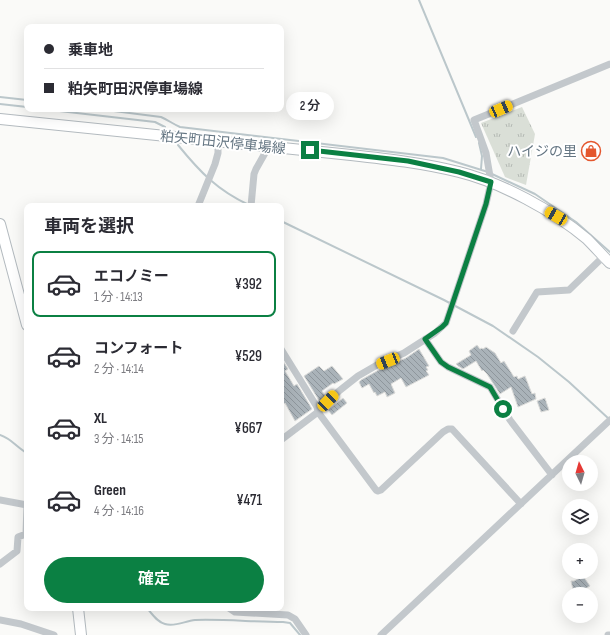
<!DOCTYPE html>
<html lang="ja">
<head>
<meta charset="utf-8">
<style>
  :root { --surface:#fff; --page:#f7f7f7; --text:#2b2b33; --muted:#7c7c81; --line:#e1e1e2; --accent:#0b8043 }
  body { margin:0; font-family:"Sofia Sans Condensed","Noto Sans JP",sans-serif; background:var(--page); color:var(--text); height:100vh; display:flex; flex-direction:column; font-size:15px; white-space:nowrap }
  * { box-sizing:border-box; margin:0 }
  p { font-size:13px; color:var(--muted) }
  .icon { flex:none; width:22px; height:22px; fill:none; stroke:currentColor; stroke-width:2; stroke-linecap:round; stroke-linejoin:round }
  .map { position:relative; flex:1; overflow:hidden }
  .side { position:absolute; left:24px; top:203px; width:260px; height:408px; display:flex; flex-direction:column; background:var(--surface); border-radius:8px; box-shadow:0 4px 16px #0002 }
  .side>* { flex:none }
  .banner { position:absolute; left:24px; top:24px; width:260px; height:88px; border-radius:8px; box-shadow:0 4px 16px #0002; display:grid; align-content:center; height:88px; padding:0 20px; background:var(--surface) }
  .needle { width:26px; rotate:355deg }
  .buttons { position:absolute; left:562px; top:455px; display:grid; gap:8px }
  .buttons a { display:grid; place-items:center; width:36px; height:36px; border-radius:50%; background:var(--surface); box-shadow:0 4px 16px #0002; font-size:20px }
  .end { position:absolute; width:18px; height:18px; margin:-9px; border:5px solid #0b8043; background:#fff; box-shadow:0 0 0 2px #fff }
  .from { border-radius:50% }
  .bubble { position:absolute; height:28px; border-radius:14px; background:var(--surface); box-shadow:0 4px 16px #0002; font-size:13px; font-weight:600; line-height:28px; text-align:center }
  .car { position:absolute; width:12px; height:24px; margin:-12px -6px; border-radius:5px; box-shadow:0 0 3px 1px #0007; background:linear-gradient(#f5c518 24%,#345 0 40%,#f5c518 0 76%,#345 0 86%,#f5c518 0) }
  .banner b { display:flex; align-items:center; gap:14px; height:38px; font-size:15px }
  .banner b+b { border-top:1px solid var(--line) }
  .banner i { width:10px; height:10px; background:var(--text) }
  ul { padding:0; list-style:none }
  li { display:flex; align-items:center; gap:12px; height:66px; margin:0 8px 6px; padding:0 12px; border:2px solid transparent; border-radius:8px }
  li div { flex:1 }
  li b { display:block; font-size:15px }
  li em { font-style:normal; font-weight:600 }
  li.current { border-color:var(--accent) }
  li>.icon { width:36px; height:36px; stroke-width:1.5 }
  h2 { padding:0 20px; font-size:18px; line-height:48px }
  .action { display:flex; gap:8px; margin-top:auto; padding:8px 20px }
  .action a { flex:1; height:46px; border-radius:24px; background:var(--accent); color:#fff; font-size:16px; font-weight:600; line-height:46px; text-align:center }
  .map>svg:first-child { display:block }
  .park { fill:url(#park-tufts) }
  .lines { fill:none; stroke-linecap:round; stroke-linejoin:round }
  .stream { stroke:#bbc7cb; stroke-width:2 }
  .building { fill:url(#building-back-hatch); stroke:#dcdcda }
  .secondary-casing { stroke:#b3babf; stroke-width:12 }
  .street { stroke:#c3c8cc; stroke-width:7 }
  .secondary { stroke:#fff; stroke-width:10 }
  .route { stroke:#0b8043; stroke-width:5 }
  .labels { text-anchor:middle; stroke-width:4; stroke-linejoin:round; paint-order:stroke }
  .street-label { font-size:14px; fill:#657683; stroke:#fff }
  .poi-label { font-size:14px; fill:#657683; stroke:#fff; text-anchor:end }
</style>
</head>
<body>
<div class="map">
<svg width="610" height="635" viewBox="0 0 610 635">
  <defs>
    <pattern id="park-tufts" width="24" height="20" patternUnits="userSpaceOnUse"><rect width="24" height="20" fill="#dadfd7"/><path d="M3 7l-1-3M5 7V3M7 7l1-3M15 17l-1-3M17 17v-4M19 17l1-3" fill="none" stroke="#b4b9b4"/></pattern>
    <pattern id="building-back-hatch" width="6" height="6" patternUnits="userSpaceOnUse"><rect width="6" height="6" fill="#aab3b9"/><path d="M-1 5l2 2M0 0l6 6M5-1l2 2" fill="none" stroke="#8e969c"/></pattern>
  </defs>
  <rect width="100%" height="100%" fill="#fafaf8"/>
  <path class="park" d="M522,107L535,134L526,185L505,177L481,123Z"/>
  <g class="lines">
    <path class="stream" d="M419,0L476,137
      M0,97L27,100
      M0,104L27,107
      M42,109L155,122L165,127
      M98,109L161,117C168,120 173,124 180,127L443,158L488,172
      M479,143L482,156L481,169
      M178,145C200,172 217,190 249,205
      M492,174L535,194L576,222L610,252
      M281,221L444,300L493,326L538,357L569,382L609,419
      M0,435C12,439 16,447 27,453
      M147,608C152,614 157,622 165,624C175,627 185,621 195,620C224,619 254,622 283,622L290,623L300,635"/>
  </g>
  <path class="building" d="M477,345L480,349L482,348L483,349L486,347L495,353L501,363L504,361L514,377L517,376L518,379L525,376L532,394L535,393L536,399L518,407L511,387L500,394L487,374L483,370L482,371L476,361L463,369L458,366L456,364L471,355L469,351Z
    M419,349L429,366L426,367L428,370L426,371L429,375L406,387L401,378L391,384L395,393L387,397L385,392L377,396L375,392L374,393L369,384L362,388L359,382L361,380L377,371L406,358Z
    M281,358L288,369L285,371L294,386L297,384L312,409L295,421L285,403L284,404L281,399L282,398L281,395Z
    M319,366L324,371L332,366L343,379L334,384L333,383L322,391L326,397L320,402L304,376Z
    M343,398L347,403L332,415L328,410Z
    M545,398L549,410L541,412L537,401Z
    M583,576L590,586L577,594H574L571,581H574Z"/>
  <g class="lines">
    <g class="secondary-casing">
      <path id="secondary" d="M0,119L351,155C387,159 423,163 459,172C500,182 554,211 587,239C595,247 602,255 610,263
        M0,224L27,325
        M78,608L81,635"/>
    </g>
    <path class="street" d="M198,206L215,164L218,153V141
      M251,206L254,174L256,169L269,146
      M513,331L537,292L569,290L604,256
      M425,339L441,362L448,367L490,387L510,420L552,475
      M281,349L317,407L318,412L376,490L378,491L381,490L443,432L448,429H452L521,504
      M281,440L318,412L339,391L358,376L377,365L404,353L435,333L446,323L486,204L491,182L486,153L474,120L610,64
      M0,500L27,505
      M0,564L17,551L18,537L26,534L27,505
      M229,608L235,612L288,615L295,619L306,635
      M0,620L21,624L54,635
      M381,635L610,420
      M608,635H610"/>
    <use href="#secondary" class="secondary"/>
  </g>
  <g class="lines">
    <path class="route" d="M310,150L408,161L459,172L491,182L486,204L446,323L442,327L425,339L441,362L448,367L490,387L503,409"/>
  </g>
  <defs>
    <g id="shop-ring" transform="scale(1)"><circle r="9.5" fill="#fff" stroke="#e4572e" stroke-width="1.5"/><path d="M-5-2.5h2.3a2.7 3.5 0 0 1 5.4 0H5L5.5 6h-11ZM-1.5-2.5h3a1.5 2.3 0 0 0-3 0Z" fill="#e4572e"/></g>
  </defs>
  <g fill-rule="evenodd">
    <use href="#shop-ring" x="591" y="151"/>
  </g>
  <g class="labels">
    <g class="street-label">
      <text transform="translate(223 142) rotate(6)" y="5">粕矢町田沢停車場線</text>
    </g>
    <g class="poi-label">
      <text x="577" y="156">ハイジの里</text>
    </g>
  </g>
</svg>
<div class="buttons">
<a><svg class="needle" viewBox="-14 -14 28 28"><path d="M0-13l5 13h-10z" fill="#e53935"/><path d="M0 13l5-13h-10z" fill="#7c7c81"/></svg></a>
<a><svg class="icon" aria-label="layers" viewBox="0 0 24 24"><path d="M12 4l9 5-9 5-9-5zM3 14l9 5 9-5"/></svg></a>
<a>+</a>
<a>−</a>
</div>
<i class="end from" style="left:503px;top:409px"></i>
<i class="end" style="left:310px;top:150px"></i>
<div class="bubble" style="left:286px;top:92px;width:48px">2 分</div>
<i class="car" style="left:501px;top:109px;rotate:67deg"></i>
<i class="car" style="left:556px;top:216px;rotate:300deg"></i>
<i class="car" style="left:388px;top:361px;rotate:248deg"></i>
<i class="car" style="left:328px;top:401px;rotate:45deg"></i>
<div class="banner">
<b><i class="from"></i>乗車地</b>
<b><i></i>粕矢町田沢停車場線</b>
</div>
<section class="side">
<h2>車両を選択</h2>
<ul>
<li class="current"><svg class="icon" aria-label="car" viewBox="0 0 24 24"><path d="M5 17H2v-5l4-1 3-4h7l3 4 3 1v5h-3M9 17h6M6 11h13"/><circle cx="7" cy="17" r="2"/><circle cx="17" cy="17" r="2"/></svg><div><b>エコノミー</b><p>1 分 · 14:13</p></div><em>¥392</em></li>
<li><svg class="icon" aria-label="car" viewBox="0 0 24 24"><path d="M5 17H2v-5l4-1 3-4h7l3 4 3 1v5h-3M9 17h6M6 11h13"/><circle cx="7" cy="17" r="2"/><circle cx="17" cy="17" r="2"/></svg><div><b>コンフォート</b><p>2 分 · 14:14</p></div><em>¥529</em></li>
<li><svg class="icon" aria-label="car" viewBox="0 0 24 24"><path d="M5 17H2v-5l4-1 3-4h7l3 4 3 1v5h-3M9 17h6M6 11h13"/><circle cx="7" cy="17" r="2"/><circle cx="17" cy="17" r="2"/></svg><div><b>XL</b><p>3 分 · 14:15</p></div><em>¥667</em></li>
<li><svg class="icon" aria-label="car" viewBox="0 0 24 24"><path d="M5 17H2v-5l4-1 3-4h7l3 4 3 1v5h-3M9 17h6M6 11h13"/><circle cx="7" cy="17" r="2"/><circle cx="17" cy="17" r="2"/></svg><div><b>Green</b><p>4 分 · 14:16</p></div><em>¥471</em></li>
</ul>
<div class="action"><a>確定</a></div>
</section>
</div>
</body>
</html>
